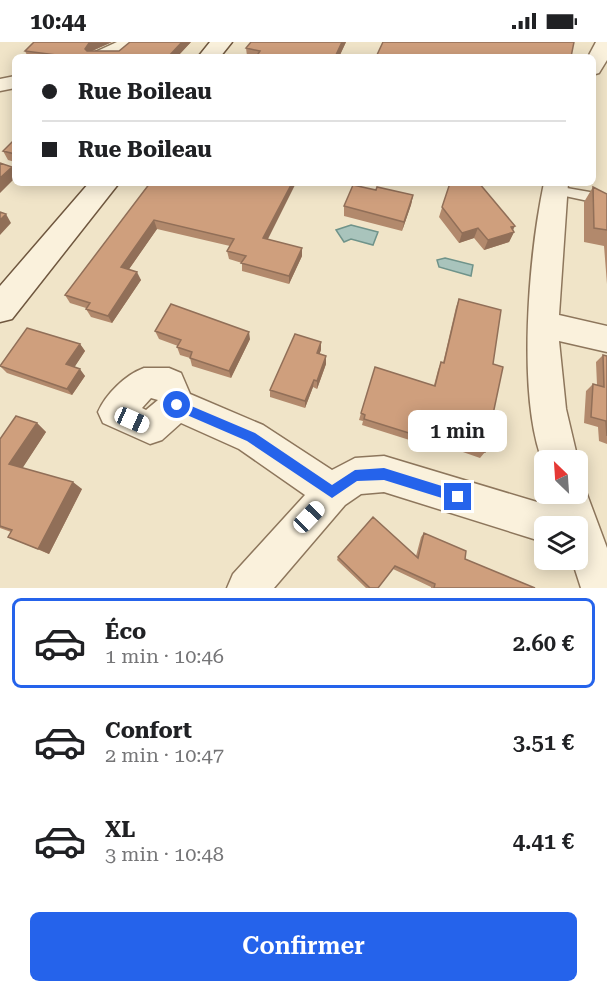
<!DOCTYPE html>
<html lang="fr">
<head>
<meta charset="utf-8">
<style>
  :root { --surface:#fff; --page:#f2f2f2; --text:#202124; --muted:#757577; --line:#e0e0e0; --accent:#2563eb }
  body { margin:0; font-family:"Roboto Serif",serif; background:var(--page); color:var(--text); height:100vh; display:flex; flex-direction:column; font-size:22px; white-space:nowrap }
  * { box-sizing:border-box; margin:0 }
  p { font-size:20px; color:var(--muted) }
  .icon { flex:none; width:33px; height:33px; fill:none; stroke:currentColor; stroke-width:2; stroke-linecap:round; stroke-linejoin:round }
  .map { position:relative; height:546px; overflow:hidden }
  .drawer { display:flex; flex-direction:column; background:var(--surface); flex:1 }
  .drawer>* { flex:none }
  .hud { position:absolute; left:12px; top:12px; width:584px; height:132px; border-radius:9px; box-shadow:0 3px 15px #0003; display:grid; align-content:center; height:132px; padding:0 30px; background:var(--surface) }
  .needle { width:39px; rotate:335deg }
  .buttons { position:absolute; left:534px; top:408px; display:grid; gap:12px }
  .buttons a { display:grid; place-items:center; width:54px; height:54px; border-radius:9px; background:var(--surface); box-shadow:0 3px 15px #0003; font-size:30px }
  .end { position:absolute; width:27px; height:27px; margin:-14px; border:8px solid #2563eb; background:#fff; box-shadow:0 0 0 3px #fff }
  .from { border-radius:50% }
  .bubble { position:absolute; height:42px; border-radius:9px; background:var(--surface); box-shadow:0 3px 15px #0003; font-size:20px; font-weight:600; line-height:42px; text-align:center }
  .car { position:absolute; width:18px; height:36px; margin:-18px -9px; border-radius:8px; box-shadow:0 0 4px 2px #0007; background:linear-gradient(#fff 24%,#345 0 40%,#fff 0 76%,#345 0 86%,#fff 0) }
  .hud b { display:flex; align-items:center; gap:21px; height:57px; font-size:22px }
  .hud b+b { border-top:2px solid var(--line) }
  .hud i { width:15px; height:15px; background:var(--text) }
  ul { padding:10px 0 0; list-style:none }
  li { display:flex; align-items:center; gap:18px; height:90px; margin:0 12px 9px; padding:0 18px; border:3px solid transparent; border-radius:9px }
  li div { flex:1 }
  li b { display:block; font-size:22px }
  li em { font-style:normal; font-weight:600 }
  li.current { border-color:var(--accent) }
  li>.icon { width:54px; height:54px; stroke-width:1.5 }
  .primary-button { display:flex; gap:12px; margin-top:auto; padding:12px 30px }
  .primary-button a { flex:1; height:69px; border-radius:9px; background:var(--accent); color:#fff; font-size:24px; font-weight:600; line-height:69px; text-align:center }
  .status { display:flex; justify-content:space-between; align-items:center; height:42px; padding:0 30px; background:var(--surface); direction:ltr }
  .status svg { height:16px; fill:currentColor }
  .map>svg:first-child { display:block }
  .water { fill:#a9c4bc; stroke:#6f938a; stroke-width:1.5 }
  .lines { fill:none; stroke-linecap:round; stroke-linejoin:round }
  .service-casing { stroke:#8d765c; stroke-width:3 }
  .minor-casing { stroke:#8d765c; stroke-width:3 }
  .secondary-casing { stroke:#6f573f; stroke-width:3 }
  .service { fill:#faf1dc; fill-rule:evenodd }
  .minor { fill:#faf1dc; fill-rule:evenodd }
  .secondary { fill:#faf1dc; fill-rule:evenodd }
  .wall { fill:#b2896c }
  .shaded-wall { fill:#916f58 }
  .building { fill:#cf9f7d; stroke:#916f58; stroke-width:1.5 }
  .route { fill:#2563eb }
</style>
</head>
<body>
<div class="status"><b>10:44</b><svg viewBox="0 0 49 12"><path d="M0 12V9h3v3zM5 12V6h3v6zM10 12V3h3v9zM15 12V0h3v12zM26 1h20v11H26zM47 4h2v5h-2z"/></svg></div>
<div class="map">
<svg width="607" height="546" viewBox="0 0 607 546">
  <rect width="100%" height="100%" fill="#f0e4c8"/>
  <path class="water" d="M351,183L378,190L373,203L351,197L344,200L336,188Z
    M445,216L473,223L471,234L439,225L437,218Z"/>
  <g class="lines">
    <g class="service-casing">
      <path id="service" d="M555,144L607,153V163L551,151L549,148Z"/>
    </g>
    <g class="minor-casing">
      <path id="minor" d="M117,0H140L121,15H90L93,11Z
        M596,0H607V18L599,31L592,33V15H588Z
        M15,34V46L0,49V37Z
        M544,141H568L559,273L607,284V310L559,299L566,367L578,418H544V423C516,357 529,212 544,141Z
        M144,326H169L181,331L190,352L263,383L332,428L355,416L384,414L537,460L554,461L551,452H578V437L582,439L607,506V546H581L572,518H578V484H544V499L537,498L384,450L361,452L345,463L274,546H227L233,532L305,453L239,407L181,381L162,398L150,402L103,381L98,370C106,352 125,333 144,326ZM151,356L158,358L146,368L142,366Z"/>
    </g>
    <g class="secondary-casing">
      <path id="secondary" d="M210,0H232L220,15H198Z
        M89,141H119L12,277L0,280V244Z"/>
    </g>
    <use href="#service" class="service"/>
    <use href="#minor" class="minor"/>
    <use href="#secondary" class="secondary"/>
  </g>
  <path class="wall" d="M112,0L92,9H119L191,0L177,15H28L25,9Z
    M346,0L339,15L247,14L246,6Z
    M15,97V120L8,118L3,109Z
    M150,141L302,214L289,242L242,229V221L229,217L227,209L230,204L157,187L129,227L141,238L112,281L91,275L86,267V266L70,261L65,253Z
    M450,141L513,189L514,190L509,200L484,208L474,196L459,201L439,175Z
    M499,141H513L512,144Z
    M593,145L607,152V242L604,204L584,200V160Z
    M376,148L413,153L411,163L402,189L344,174V164Z
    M459,257L493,322L485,410L480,416L440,402L438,407L362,383L363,379L359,378L361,371L434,343L438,328L441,320L443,321L456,265Z
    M155,289L250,297L231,336L192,324L190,316L180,313L177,305L178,304L159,297Z
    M80,302L85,309L74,325L85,334L72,353L7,331L0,324Z
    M321,308L319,312L326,322L317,347L313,345L305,366L270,355V348Z
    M603,313L607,314V402L599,399L598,385L584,381L586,349L593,342L597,343L596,320Z
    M37,381L46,390L22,426L82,447L49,512L8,495L11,490L0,486V397Z
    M424,491L465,517L535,546H431V545L393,527L378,546H366L337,518L338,515L416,514L421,495Z"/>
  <path class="shaded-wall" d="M91,0H112L92,9L88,15L85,7L89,1Z
    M182,0H191L177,15H168Z
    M342,0H346L339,15H335Z
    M12,125L15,131V136L0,151V136Z
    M292,141H296L264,205L263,196Z
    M413,153L411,163L402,189L404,180Z
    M6,172L11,181L0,193V178Z
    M154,178L157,187L125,233L121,225Z
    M515,184L512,190H514L509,200L484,208L488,198L511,185Z
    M478,186L474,196L459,201L462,191Z
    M302,206V214L289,242V234Z
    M137,230L141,238L112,281L108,274Z
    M249,290L250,297L231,336L229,329Z
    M321,300V308L317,319V311Z
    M80,302L85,309L72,329L66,322Z
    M326,314V322L317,347V339Z
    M80,327L85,334L72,353L67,347Z
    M314,338L313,345L305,366V359Z
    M37,381L46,390L20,430L9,422Z
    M73,440L82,447L49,512L38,507Z"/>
  <path class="building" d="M34,0H91L89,1L85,7L87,9H119L130,0H182L168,15H72L25,9Z
    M251,0H342L335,15H256L260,9L246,6Z
    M383,0H574L571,15H376Z
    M15,97V112L3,109Z
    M0,121L12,125L0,136Z
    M150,141H292L263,196L302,206L289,234L241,221L246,214L227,209L234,197L154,178L121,225L137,230L108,274L86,267L90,261L65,253Z
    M450,141H479L515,184L511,185L514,190L488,198L478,186L462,191L442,165Z
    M353,143L376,148L377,145L413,153L404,180L344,164Z
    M593,145L607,152V188L594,186Z
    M0,170L6,172L0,178Z
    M459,257L501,268L493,322L503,325L485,410L442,396L441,401L364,377L365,373L361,371L375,325L435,344L441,320L444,321Z
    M171,262L249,290L229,329L190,316L192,310L177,305L181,298L155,289Z
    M27,286L80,302L66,322L80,327L67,347L0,324Z
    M295,292L321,300L317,311L326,314L317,339L314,338L305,359L270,348Z
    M603,313L607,314V394L606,379L591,375L593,342L604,345Z
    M16,374L37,381L9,422L73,440L38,507L8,495L12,488L0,484V397Z
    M373,475L418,516L424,491L466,509L465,517L535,546H434L435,542L395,524L378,546H370L338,515Z"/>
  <path class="route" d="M177,358L255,391L332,443L355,428L384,426L458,449L464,455L458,461L384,438L357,439L332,456L247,399L173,367V360Z"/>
</svg>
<div class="buttons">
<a><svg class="needle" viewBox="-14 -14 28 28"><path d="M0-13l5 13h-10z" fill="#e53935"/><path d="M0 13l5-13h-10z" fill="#757577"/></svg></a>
<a><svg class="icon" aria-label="layers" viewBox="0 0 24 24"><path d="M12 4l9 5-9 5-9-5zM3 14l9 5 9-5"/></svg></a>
</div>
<i class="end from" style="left:177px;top:363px"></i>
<i class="end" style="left:458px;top:455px"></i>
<div class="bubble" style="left:408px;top:368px;width:99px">1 min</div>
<i class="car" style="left:132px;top:378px;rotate:114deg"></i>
<i class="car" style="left:309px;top:475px;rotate:44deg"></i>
<div class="hud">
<b><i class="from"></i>Rue Boileau</b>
<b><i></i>Rue Boileau</b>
</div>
</div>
<section class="drawer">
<ul>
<li class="current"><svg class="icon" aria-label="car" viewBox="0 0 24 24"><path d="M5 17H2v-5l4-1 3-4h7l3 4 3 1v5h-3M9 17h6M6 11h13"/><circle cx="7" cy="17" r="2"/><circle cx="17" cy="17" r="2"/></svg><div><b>Éco</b><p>1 min · 10:46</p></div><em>2.60 €</em></li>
<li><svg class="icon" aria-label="car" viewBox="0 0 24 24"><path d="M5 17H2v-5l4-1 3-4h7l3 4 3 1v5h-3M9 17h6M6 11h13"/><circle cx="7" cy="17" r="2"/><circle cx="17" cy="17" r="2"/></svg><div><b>Confort</b><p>2 min · 10:47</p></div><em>3.51 €</em></li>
<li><svg class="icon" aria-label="car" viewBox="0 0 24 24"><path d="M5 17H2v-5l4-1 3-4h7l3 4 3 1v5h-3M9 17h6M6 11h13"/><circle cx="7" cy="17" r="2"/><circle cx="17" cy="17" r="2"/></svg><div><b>XL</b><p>3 min · 10:48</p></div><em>4.41 €</em></li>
</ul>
<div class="primary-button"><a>Confirmer</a></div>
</section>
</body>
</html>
